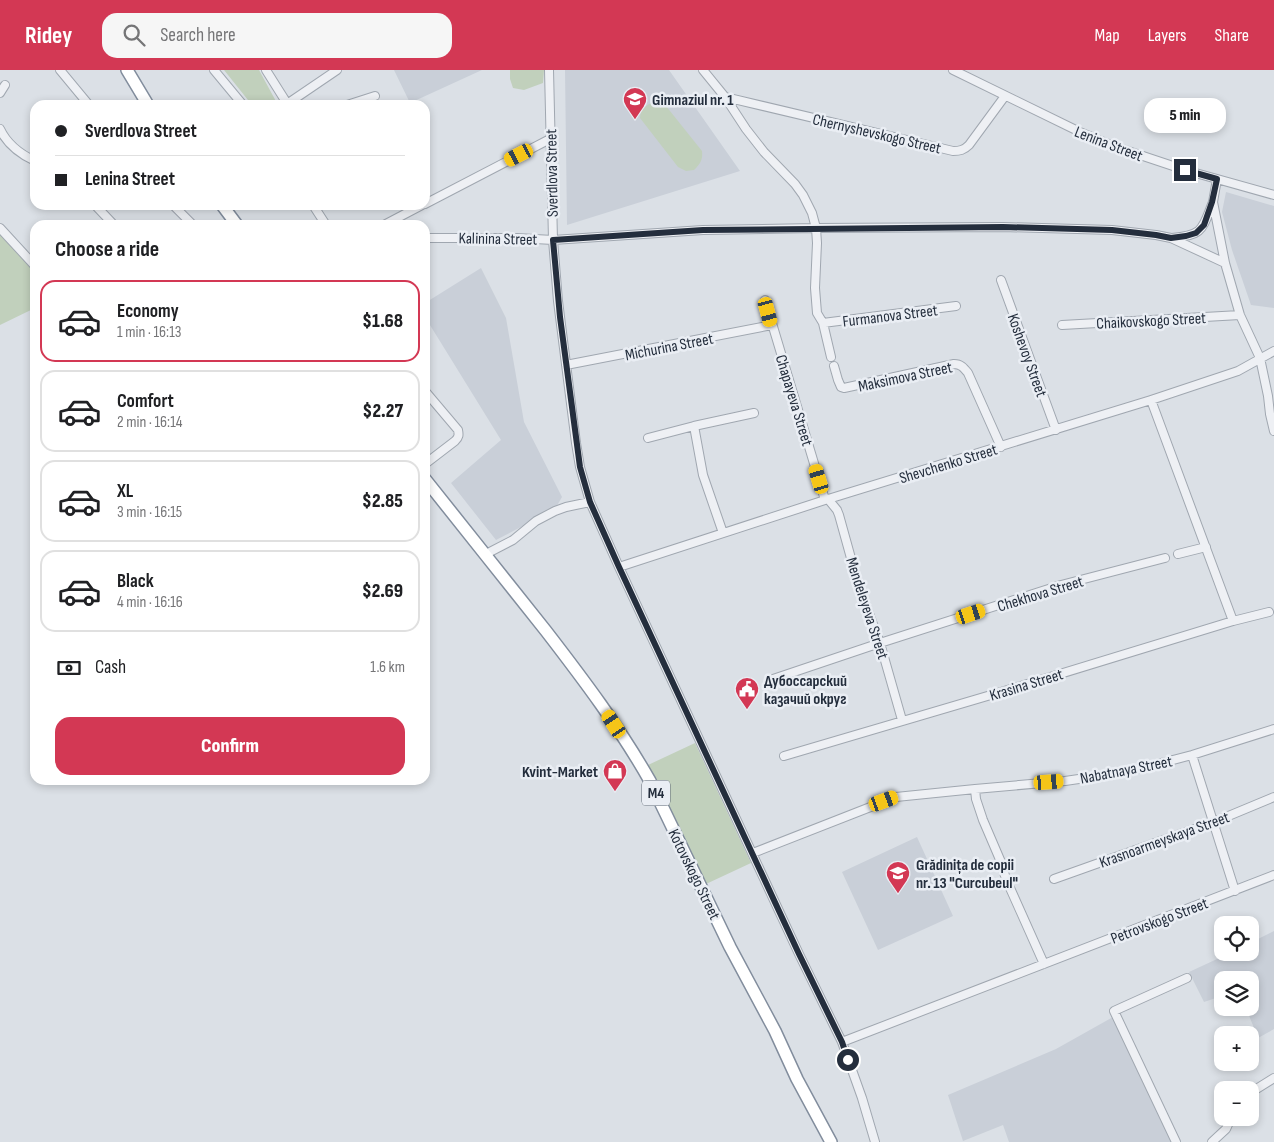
<!DOCTYPE html>
<html lang="en">
<head>
<meta charset="utf-8">
<style>
  :root { --surface:#fff; --page:#f6f6f6; --text:#202124; --muted:#757577; --line:#e0e0e0; --accent:#d33854 }
  body { margin:0; font-family:"Sofia Sans Condensed",sans-serif; background:var(--page); color:var(--text); height:100vh; display:flex; flex-direction:column; font-size:19px; white-space:nowrap }
  * { box-sizing:border-box; margin:0 }
  p { font-size:16px; color:var(--muted) }
  .icon { flex:none; width:28px; height:28px; fill:none; stroke:currentColor; stroke-width:2; stroke-linecap:round; stroke-linejoin:round }
  .map { position:relative; flex:1; overflow:hidden }
  .side { position:absolute; left:30px; top:150px; width:400px; height:565px; display:flex; flex-direction:column; background:var(--surface); border-radius:15px; box-shadow:0 2px 8px #0003 }
  .side>* { flex:none }
  .top-card { position:absolute; left:30px; top:30px; width:400px; height:110px; border-radius:15px; box-shadow:0 2px 8px #0003; display:grid; align-content:center; height:110px; padding:0 25px; background:var(--surface) }
  .tools { position:absolute; left:1214px; top:846px; display:grid; gap:10px }
  .tools a { display:grid; place-items:center; width:45px; height:45px; border-radius:10px; background:var(--surface); box-shadow:0 2px 8px #0003; font-size:25px }
  .end { position:absolute; width:22px; height:22px; margin:-11px; border:6px solid #242e3d; background:#fff; box-shadow:0 0 0 2px #fff }
  .from { border-radius:50% }
  .bubble { position:absolute; height:35px; border-radius:15px; background:var(--surface); box-shadow:0 2px 8px #0003; font-size:16px; font-weight:800; line-height:35px; text-align:center }
  .car { position:absolute; width:15px; height:30px; margin:-15px -8px; border-radius:6px; box-shadow:0 0 4px 1px #0007; background:linear-gradient(#f5c518 24%,#345 0 40%,#f5c518 0 76%,#345 0 86%,#f5c518 0) }
  .top-card b { display:flex; align-items:center; gap:18px; height:48px; font-size:19px }
  .top-card b+b { border-top:1px solid var(--line) }
  .top-card i { width:12px; height:12px; background:var(--text) }
  ul { padding:0; list-style:none }
  li { display:flex; align-items:center; gap:15px; height:82px; margin:0 10px 8px; padding:0 15px; border:2px solid var(--line); border-radius:15px }
  li div { flex:1 }
  li b { display:block; font-size:19px }
  li em { font-style:normal; font-weight:800 }
  li.on { border-color:var(--accent) }
  li>.icon { width:45px; height:45px; stroke-width:1.5 }
  h2 { padding:0 25px; font-size:22px; line-height:60px }
  .pay { display:flex; align-items:center; gap:12px; height:55px; padding:0 25px; font-size:19px }
  .pay p { margin-inline-start:auto }
  .primary-button { display:flex; gap:10px; margin-top:auto; padding:10px 25px }
  .primary-button a { flex:1; height:58px; border-radius:15px; background:var(--accent); color:#fff; font-size:20px; font-weight:800; line-height:58px; text-align:center }
  header { display:flex; align-items:center; gap:30px; box-sizing:border-box; height:70px; padding:0 25px; background:var(--accent); color:#fff }
  header strong { font-size:24px }
  nav { display:flex; gap:28px; margin-inline-start:auto; font-size:18px }
  .search { width:350px; height:45px; background:var(--page); display:flex; align-items:center; gap:12px; box-sizing:border-box; padding:0 18px; border-radius:15px; color:var(--muted); font-size:19px }
  .map>svg:first-child { display:block }
  .built { fill:#c9cfd8 }
  .green { fill:#c1d0bc }
  .lines { fill:none; stroke-linecap:round; stroke-linejoin:round }
  .minor-casing { stroke:#a0a7b0; stroke-width:10 }
  .highway-casing { stroke:#828d9d; stroke-width:14 }
  .minor { stroke:#eef0f4; stroke-width:8 }
  .highway { stroke:#fff; stroke-width:11 }
  .route { stroke:#242e3d; stroke-width:6 }
  .labels { text-anchor:middle; stroke-width:5; stroke-linejoin:round; paint-order:stroke }
  .shield { fill:#eaeef4; stroke:#5f6874; stroke-width:1 }
  .shield-label { font-size:15px; font-weight:bold; fill:#242e3d }
  .poi-label { font-size:16px; font-weight:bold; fill:#242e3d; stroke:#eaeef4; text-anchor:start }
  .street-label { font-size:16px; fill:#242e3d; stroke:#eaeef4 }
</style>
</head>
<body>
<header>
<strong>Ridey</strong>
<div class="search"><svg class="icon" aria-label="search" viewBox="0 0 24 24"><circle cx="10" cy="10" r="6"/><path d="M15 15l6 6"/></svg>Search here</div>
<nav><a>Map</a><a>Layers</a><a>Share</a></nav>
</header>
<div class="map">
<svg width="1274" height="1072" viewBox="0 0 1274 1072">
  <rect width="100%" height="100%" fill="#dbe0e6"/>
  <path class="built" d="M394,0H482L410,33Z
    M565,0H669L740,101L567,155Z
    M1226,122L1274,136V238L1251,235L1232,180L1222,142Z
    M481,198L506,248L524,352L562,427L555,439L496,470L451,413L501,370L425,247V233Z
    M917,767L953,846L878,880L842,802Z
    M1274,861V959L1258,968L1246,938H1250V910H1222V926L1204,932L1189,902L1230,883L1250,882V873Z
    M1113,947L1172,1072H1009L1003,1055L963,1071L948,1025L1056,979Z"/>
  <path class="green" d="M224,0H259L278,35H252Z
    M510,0H544L543,13L524,20L513,18L510,9Z
    M658,30L662,31L702,81C703,90 700,94 694,100L686,101L678,97L640,48C640,38 649,33 658,30Z
    M0,162L22,186L33,201L32,204L35,207V238L0,255Z
    M695,673L751,793L706,814L648,695Z"/>
  <g class="lines">
    <g class="minor-casing">
      <path id="minor" d="M60,0L89,35
        M214,0L243,35
        M266,0L288,35
        M549,0L553,170L558,231L576,373L580,397L590,432L619,497L799,884L842,972L862,1028L875,1072
        M703,0L725,27L746,59L764,82L795,114L803,125L812,143L816,158L817,173L815,218L817,243L823,253L831,287
        M953,0L1080,62L1116,77L1185,100L1274,125
        M0,23L5,15
        M725,27L953,81C960,81 964,80 969,75L1005,26
        M287,34L337,0
        M347,35L375,26
        M0,59C7,74 20,84 35,91
        M1217,109L1213,132L1225,193L1240,245L1260,288L1268,326L1270,344L1274,361
        M425,134L550,69
        M95,135L114,155
        M173,135L193,155
        M313,135L326,155
        M384,155L422,135
        M0,158L35,196
        M425,168H517L553,170L703,160L816,158L1003,157L1112,160L1156,165L1171,168L1225,193
        M1172,168C1204,165 1202,159 1213,132
        M1001,210L1056,360
        M765,230L825,430
        M823,253L956,236
        M1062,255L1240,245
        M566,295L772,255
        M834,296L838,310L841,317L844,318L954,294C961,294 964,298 968,303L1001,377
        M425,321L458,360C459,365 459,367 455,371L425,394
        M1151,330L1233,551
        M694,356L703,405L723,463
        M648,368L694,356L754,343
        M828,429L837,440L839,445L859,517L880,573L902,650
        M486,484L513,470L536,451L555,441L566,437L590,432
        M1178,484L1206,477
        M619,497L825,430L1151,330L1238,301L1274,281
        M773,609L880,573L1061,515L1165,488
        M1192,685L1235,821
        M784,686L1001,622L1233,551L1269,542
        M975,719L976,729L983,750L1001,792L1006,809L1044,894
        M753,783L896,727L975,719L1065,711L1127,702L1192,685L1274,659
        M1054,809L1214,752L1274,727
        M842,972L1274,805
        M1250,1023L1274,1008
        M1176,1072L1114,941L1187,908
        M1212,1072L1226,1059L1231,1048"/>
    </g>
    <g class="highway-casing">
      <path id="highway" d="M127,0L148,35
        M222,135L237,155
        M425,409C465,460 506,510 546,561C583,609 620,658 650,711L730,877L775,961L797,1009L831,1072"/>
    </g>
    <use href="#minor" class="minor"/>
    <use href="#highway" class="highway"/>
  </g>
  <g class="lines">
    <path class="route" d="M848,990L842,972L799,884L619,497L590,432L580,397L560,247L553,170L703,160L1003,157L1112,160L1156,165L1171,168L1186,166L1196,163L1204,155L1212,132L1217,109L1185,100"/>
  </g>
  <defs>
    <g id="school-pin" transform="scale(1.25)"><path d="M0 17L-7.5 6A9.5 9.5 0 1 1 7.5 6Z" fill="#d33854" stroke="#eaeef4"/><path d="M0-5L7-2L0 1L-7-2ZM-4 1L0 2.5L4 1V4Q0 6-4 4Z" fill="#fff"/></g>
    <g id="civic-pin" transform="scale(1.25)"><path d="M0 17L-7.5 6A9.5 9.5 0 1 1 7.5 6Z" fill="#d33854" stroke="#eaeef4"/><path d="M-.6-6.5H3V-4.5H.6V-3L4-1V1h2V6H-6V1h2V-1L-.6-3ZM-1.2 2.5V6h2.4V2.5Z" fill="#fff"/></g>
    <g id="shop-pin" transform="scale(1.25)"><path d="M0 17L-7.5 6A9.5 9.5 0 1 1 7.5 6Z" fill="#d33854" stroke="#eaeef4"/><path d="M-5-2.5h2.3a2.7 3.5 0 0 1 5.4 0H5L5.5 6h-11ZM-1.5-2.5h3a1.5 2.3 0 0 0-3 0Z" fill="#fff"/></g>
  </defs>
  <g fill-rule="evenodd">
    <use href="#school-pin" x="635" y="29"/>
    <use href="#civic-pin" x="747" y="619"/>
    <use href="#shop-pin" x="615" y="701"/>
    <use href="#school-pin" x="898" y="803"/>
  </g>
  <g class="labels">
    <rect class="shield" x="642" y="710.5" width="28" height="25" rx="4"/>
    <g class="shield-label">
      <text x="656" y="728">M4</text>
    </g>
    <g class="poi-label">
      <text x="652" y="35">Gimnaziul nr. 1</text>
      <text x="764" y="616">Дубоссарский<tspan x="764" dy="18">казачий округ</tspan></text>
      <text x="598" y="707" text-anchor="end">Kvint-Market</text>
      <text x="916" y="800">Grădinița de copii<tspan x="916" dy="18">nr. 13 "Curcubeul"</tspan></text>
    </g>
    <g class="street-label">
      <text transform="translate(877 63) rotate(13)" y="6">Chernyshevskogo Street</text>
      <text transform="translate(1109 73) rotate(21)" y="6">Lenina Street</text>
      <text transform="translate(551 103) rotate(-91)" y="6">Sverdlova Street</text>
      <text transform="translate(498 168) rotate(1)" y="6">Kalinina Street</text>
      <text transform="translate(890 245) rotate(-7)" y="6">Furmanova Street</text>
      <text transform="translate(1151 250) rotate(-3)" y="6">Chaikovskogo Street</text>
      <text transform="translate(669 276) rotate(-11)" y="6">Michurina Street</text>
      <text transform="translate(1028 285) rotate(70)" y="6">Koshevoy Street</text>
      <text transform="translate(905 306) rotate(-12)" y="6">Maksimova Street</text>
      <text transform="translate(795 330) rotate(73)" y="6">Chapayeva Street</text>
      <text transform="translate(948 393) rotate(-17)" y="6">Shevchenko Street</text>
      <text transform="translate(1040 523) rotate(-17)" y="6">Chekhova Street</text>
      <text transform="translate(868 538) rotate(72)" y="6">Mendeleyeva Street</text>
      <text transform="translate(1026 614) rotate(-17)" y="6">Krasina Street</text>
      <text transform="translate(1126 699) rotate(-11)" y="6">Nabatnaya Street</text>
      <text transform="translate(1164 769) rotate(-20)" y="6">Krasnoarmeyskaya Street</text>
      <text transform="translate(695 804) rotate(64)" y="6">Kotovskogo Street</text>
      <text transform="translate(1159 850) rotate(-21)" y="6">Petrovskogo Street</text>
    </g>
  </g>
</svg>
<div class="tools">
<a><svg class="icon" aria-label="locate" viewBox="0 0 24 24"><circle cx="12" cy="12" r="6"/><path d="M12 2v4M12 18v4M2 12h4M18 12h4"/></svg></a>
<a><svg class="icon" aria-label="layers" viewBox="0 0 24 24"><path d="M12 4l9 5-9 5-9-5zM3 14l9 5 9-5"/></svg></a>
<a>+</a>
<a>−</a>
</div>
<i class="end from" style="left:848px;top:990px"></i>
<i class="end" style="left:1185px;top:100px"></i>
<div class="bubble" style="left:1144px;top:28px;width:82px">5 min</div>
<i class="car" style="left:519px;top:85px;rotate:243deg"></i>
<i class="car" style="left:768px;top:242px;rotate:165deg"></i>
<i class="car" style="left:819px;top:409px;rotate:343deg"></i>
<i class="car" style="left:971px;top:544px;rotate:72deg"></i>
<i class="car" style="left:614px;top:654px;rotate:327deg"></i>
<i class="car" style="left:1049px;top:712px;rotate:86deg"></i>
<i class="car" style="left:884px;top:731px;rotate:70deg"></i>
<div class="top-card">
<b><i class="from"></i>Sverdlova Street</b>
<b><i></i>Lenina Street</b>
</div>
<section class="side">
<h2>Choose a ride</h2>
<ul>
<li class="on"><svg class="icon" aria-label="car" viewBox="0 0 24 24"><path d="M5 17H2v-5l4-1 3-4h7l3 4 3 1v5h-3M9 17h6M6 11h13"/><circle cx="7" cy="17" r="2"/><circle cx="17" cy="17" r="2"/></svg><div><b>Economy</b><p>1 min · 16:13</p></div><em>$1.68</em></li>
<li><svg class="icon" aria-label="car" viewBox="0 0 24 24"><path d="M5 17H2v-5l4-1 3-4h7l3 4 3 1v5h-3M9 17h6M6 11h13"/><circle cx="7" cy="17" r="2"/><circle cx="17" cy="17" r="2"/></svg><div><b>Comfort</b><p>2 min · 16:14</p></div><em>$2.27</em></li>
<li><svg class="icon" aria-label="car" viewBox="0 0 24 24"><path d="M5 17H2v-5l4-1 3-4h7l3 4 3 1v5h-3M9 17h6M6 11h13"/><circle cx="7" cy="17" r="2"/><circle cx="17" cy="17" r="2"/></svg><div><b>XL</b><p>3 min · 16:15</p></div><em>$2.85</em></li>
<li><svg class="icon" aria-label="car" viewBox="0 0 24 24"><path d="M5 17H2v-5l4-1 3-4h7l3 4 3 1v5h-3M9 17h6M6 11h13"/><circle cx="7" cy="17" r="2"/><circle cx="17" cy="17" r="2"/></svg><div><b>Black</b><p>4 min · 16:16</p></div><em>$2.69</em></li>
</ul>
<div class="pay"><svg class="icon" aria-label="cash" viewBox="0 0 24 24"><path d="M3 7h18v10H3z"/><circle cx="12" cy="12" r="2"/></svg>Cash<p>1.6 km</p></div>
<div class="primary-button"><a>Confirm</a></div>
</section>
</div>
</body>
</html>
